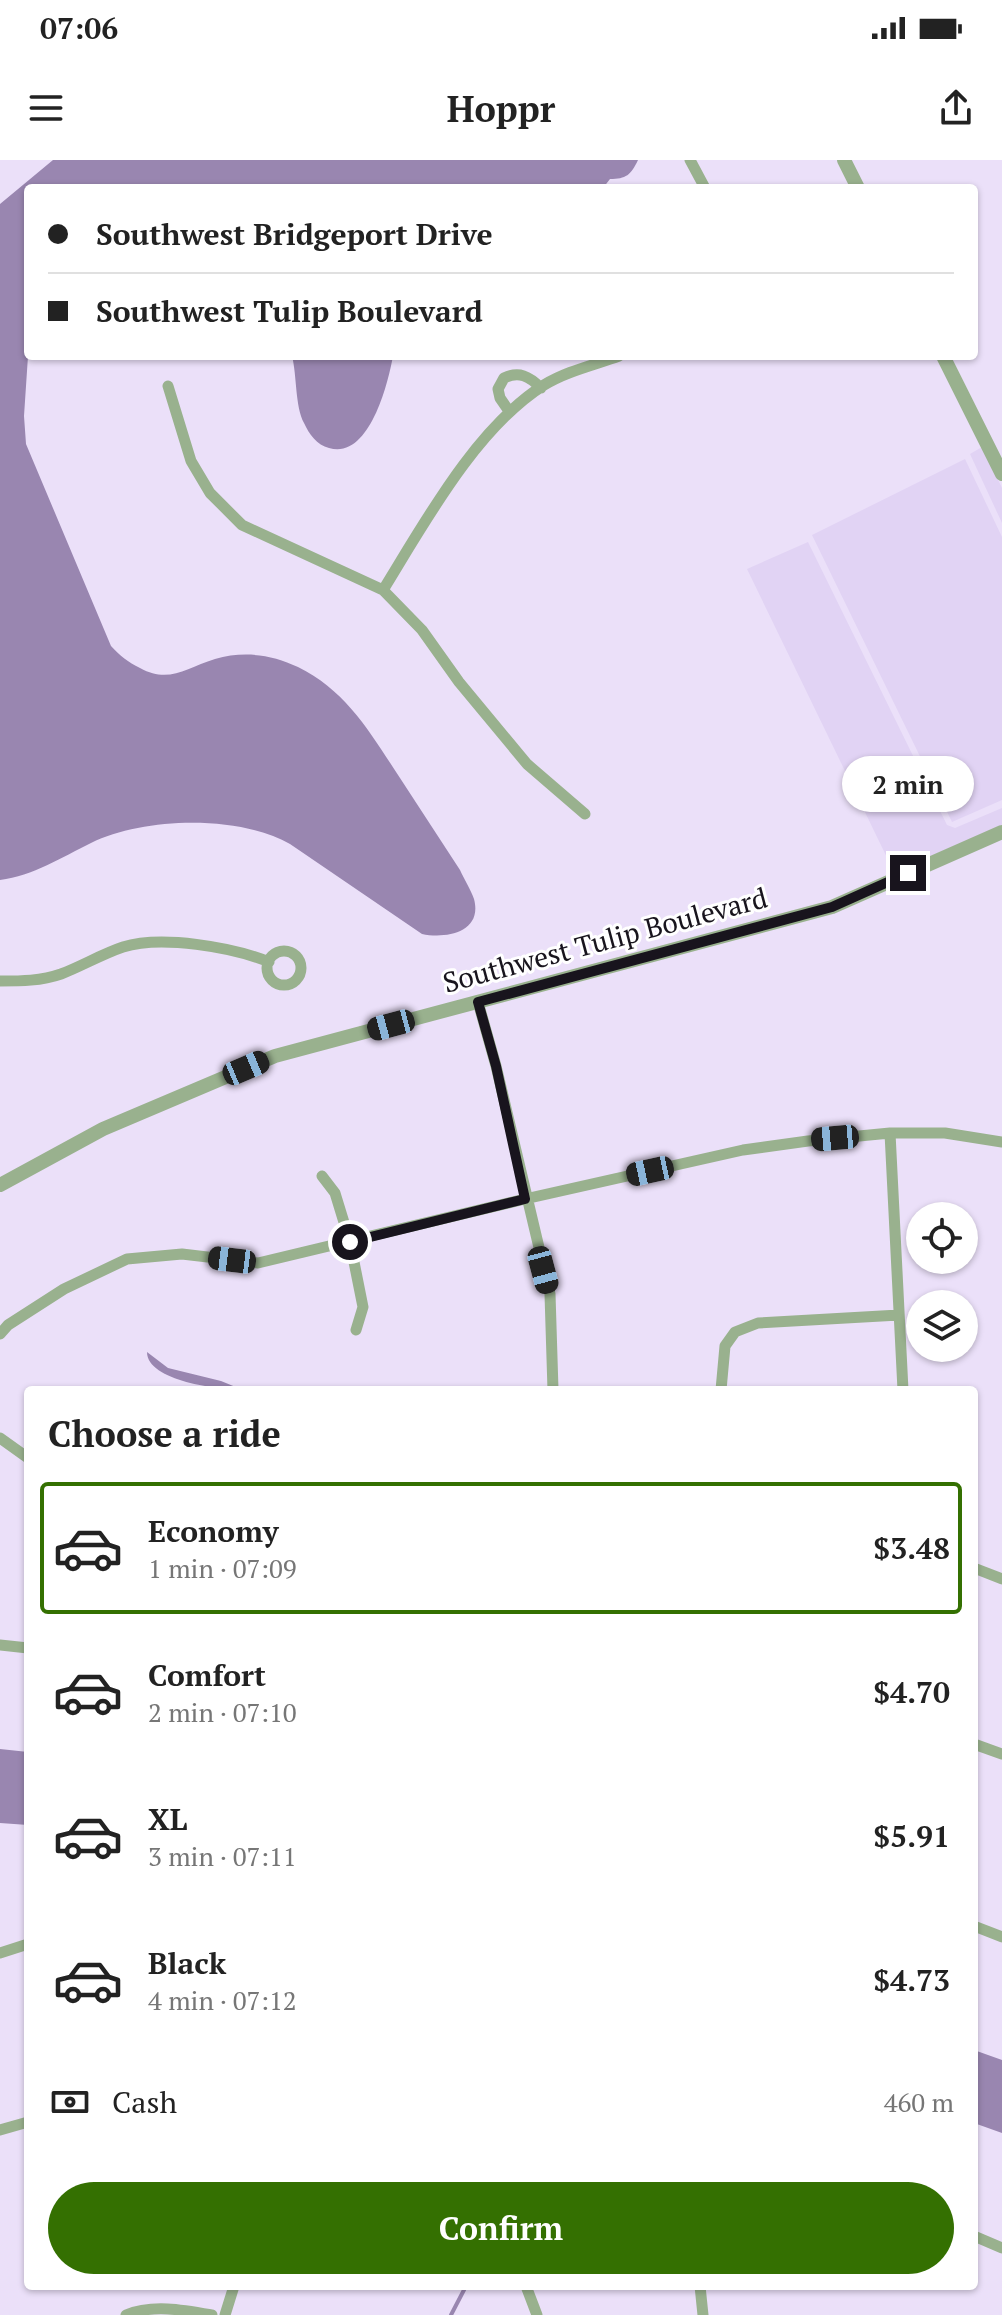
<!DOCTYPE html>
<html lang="en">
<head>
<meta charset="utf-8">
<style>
  :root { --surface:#fff; --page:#f6f6f6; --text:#222; --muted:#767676; --line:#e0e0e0; --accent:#347001 }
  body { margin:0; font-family:"PT Serif",serif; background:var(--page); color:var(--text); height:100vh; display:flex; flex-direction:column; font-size:30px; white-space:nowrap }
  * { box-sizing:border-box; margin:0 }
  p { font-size:26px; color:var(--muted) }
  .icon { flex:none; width:44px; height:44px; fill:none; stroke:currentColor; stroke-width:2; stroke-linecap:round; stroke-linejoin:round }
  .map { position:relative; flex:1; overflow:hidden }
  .details { position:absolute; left:24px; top:1226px; width:954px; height:904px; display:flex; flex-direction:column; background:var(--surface); border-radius:8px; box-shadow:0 2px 6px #0004 }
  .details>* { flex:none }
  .guide { position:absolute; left:24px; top:24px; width:954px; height:176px; border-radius:8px; box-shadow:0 2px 6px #0004; display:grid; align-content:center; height:176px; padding:0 24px; background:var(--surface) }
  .controls { position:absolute; left:906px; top:1042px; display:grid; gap:16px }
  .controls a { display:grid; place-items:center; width:72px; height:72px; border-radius:50%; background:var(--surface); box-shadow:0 2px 6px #0004; font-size:40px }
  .end { position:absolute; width:36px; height:36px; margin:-18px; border:10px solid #18141d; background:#fff; box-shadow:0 0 0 4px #fff }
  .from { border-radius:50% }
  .bubble { position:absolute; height:56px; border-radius:28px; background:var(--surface); box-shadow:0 2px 6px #0004; font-size:26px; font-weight:600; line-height:56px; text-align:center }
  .car { position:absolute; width:24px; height:48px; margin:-24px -12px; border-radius:10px; box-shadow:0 0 6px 2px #0007; background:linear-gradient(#222 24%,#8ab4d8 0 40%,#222 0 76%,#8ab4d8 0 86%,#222 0) }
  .guide b { display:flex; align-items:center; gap:28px; height:76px; font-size:30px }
  .guide b+b { border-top:2px solid var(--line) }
  .guide i { width:20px; height:20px; background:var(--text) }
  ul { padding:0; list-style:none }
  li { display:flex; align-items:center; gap:24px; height:132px; margin:0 16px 12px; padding:0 8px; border:4px solid transparent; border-radius:8px }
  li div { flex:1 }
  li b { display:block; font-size:30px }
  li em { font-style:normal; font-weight:600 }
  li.on { border-color:var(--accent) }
  li>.icon { width:72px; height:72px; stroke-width:1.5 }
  h2 { padding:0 24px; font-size:36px; line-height:96px }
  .pay { display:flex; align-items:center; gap:20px; height:88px; padding:0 24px; font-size:30px }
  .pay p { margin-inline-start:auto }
  .cta { display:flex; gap:16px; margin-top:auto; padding:16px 24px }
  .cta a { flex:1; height:92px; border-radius:48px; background:var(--accent); color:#fff; font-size:32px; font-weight:600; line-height:92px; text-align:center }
  .status { display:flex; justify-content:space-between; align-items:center; height:56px; padding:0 40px; background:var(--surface); direction:ltr }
  .status svg { height:22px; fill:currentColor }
  header { display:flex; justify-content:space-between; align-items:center; height:104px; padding:0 24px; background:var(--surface); font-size:36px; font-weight:600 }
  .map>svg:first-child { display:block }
  .built { fill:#e1d3f4 }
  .water { fill:#9986b0 }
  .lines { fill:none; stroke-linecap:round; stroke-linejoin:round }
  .stream { stroke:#9986b0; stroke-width:4 }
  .minor { stroke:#99b18e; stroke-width:11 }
  .tertiary { stroke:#99b18e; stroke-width:14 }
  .route { stroke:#18141d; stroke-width:10 }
  .labels { text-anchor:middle; stroke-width:6; stroke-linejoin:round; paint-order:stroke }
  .street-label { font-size:28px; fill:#18141d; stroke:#fff }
</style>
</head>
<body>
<div class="status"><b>07:06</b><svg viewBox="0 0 49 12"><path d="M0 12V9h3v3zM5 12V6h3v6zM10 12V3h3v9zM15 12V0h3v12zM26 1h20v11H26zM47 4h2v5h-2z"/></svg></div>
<header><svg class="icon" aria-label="menu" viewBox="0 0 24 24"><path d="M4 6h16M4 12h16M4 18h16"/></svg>Hoppr<svg class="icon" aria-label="share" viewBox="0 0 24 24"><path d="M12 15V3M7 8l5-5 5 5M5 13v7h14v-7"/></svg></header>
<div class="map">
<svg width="1002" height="2155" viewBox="0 0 1002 2155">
  <rect width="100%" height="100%" fill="#ebe0f9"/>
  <path class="built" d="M982,287L1002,328V363L970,294Z
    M965,299L1002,377V640L952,662L812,375Z
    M808,382L947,665L955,668L1002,648V665L894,712L747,409Z"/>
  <path class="water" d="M53,0H638C631,15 626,19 610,19L603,28H28V196L24,256L26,284L111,486C120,496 128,502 140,508C169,524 186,508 215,499C243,491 271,494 298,507C347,531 371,574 400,618C420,649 440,679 460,710C464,719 471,730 474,739C483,773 445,779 422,774L290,684C239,655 144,657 91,683C62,697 33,716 0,720V44Z
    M292,196H393C388,224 369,300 329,288C317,285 309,274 304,263C295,246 297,216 292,196Z
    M147,1192L168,1208L221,1221L243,1230C220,1230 147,1221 147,1192Z
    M0,1589L28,1592V1665L0,1663Z
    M974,1890L1002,1900V1973L974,1963Z"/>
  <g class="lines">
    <path class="stream" d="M451,2155L466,2126"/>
    <path class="minor" d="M690,0L705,28
      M168,226L191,301L210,333L242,365L383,430L422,470L459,522L527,604L585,654
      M509,251L500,238L498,229L504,218C519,211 529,216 541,228
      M383,430C425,362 476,268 544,225C567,211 594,205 619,196
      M267 808a17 17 0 1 1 34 0a17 17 0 1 1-34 0Z
      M0,821C21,821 41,821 61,814C82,806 102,794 123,787C161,775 232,787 269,802
      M478,842L496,906L550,1134L553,1230
      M890,973L903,1230
      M322,1016L335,1033L350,1082L363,1147L356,1170
      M0,1174L8,1165L64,1129L127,1099L182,1094L258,1103L525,1039L743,990L808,981L890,973H945L1002,982
      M721,1230L725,1186L735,1172L758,1163L899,1155
      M0,1278L28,1298
      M974,1408L1002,1419
      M0,1485L28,1488
      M974,1584L1002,1594
      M974,1766L1002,1777
      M0,1793L28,1784
      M0,1970L28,1962
      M974,2076L1002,2088
      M526,2126L537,2155
      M700,2126L703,2155
      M126,2155C152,2144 184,2150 212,2155
      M225,2155L234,2126"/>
    <path class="tertiary" d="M844,0L858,28
      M943,196L1002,314
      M0,1025L103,969L275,896L832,747L1002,672"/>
  </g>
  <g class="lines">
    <path class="route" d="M350,1082L525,1039L496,906L478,842L832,747L908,713"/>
  </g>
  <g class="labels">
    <g class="street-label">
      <text transform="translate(605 780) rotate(-15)" y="10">Southwest Tulip Boulevard</text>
    </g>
  </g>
</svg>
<div class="controls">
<a><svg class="icon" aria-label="locate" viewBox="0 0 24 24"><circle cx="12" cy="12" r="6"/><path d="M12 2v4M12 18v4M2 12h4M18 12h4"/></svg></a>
<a><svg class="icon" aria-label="layers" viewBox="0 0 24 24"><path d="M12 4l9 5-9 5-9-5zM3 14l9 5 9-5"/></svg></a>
</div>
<i class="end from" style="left:350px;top:1082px"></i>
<i class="end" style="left:908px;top:713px"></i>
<div class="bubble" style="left:842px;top:596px;width:132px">2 min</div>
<i class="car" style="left:391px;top:865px;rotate:255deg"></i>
<i class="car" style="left:246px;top:908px;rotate:67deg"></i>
<i class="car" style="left:835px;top:978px;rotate:265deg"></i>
<i class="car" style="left:650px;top:1011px;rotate:258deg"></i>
<i class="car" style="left:232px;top:1100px;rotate:277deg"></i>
<i class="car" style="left:543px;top:1110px;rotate:165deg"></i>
<div class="guide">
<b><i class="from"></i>Southwest Bridgeport Drive</b>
<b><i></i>Southwest Tulip Boulevard</b>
</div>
<section class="details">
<h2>Choose a ride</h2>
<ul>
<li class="on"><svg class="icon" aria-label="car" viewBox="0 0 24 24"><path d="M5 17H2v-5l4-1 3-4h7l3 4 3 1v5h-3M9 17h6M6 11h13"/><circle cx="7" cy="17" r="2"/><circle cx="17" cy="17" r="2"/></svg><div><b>Economy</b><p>1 min · 07:09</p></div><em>$3.48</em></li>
<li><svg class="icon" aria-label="car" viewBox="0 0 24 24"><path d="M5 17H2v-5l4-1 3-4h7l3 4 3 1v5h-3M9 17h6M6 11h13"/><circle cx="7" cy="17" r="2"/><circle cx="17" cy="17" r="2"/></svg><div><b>Comfort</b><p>2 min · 07:10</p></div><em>$4.70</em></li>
<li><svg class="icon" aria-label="car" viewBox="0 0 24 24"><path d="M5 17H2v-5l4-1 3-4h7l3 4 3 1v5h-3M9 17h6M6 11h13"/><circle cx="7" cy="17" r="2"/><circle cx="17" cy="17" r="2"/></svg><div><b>XL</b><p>3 min · 07:11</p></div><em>$5.91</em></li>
<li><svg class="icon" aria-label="car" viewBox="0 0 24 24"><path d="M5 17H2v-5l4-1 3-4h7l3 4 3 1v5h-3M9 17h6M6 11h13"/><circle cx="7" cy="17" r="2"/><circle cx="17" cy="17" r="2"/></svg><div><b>Black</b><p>4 min · 07:12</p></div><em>$4.73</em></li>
</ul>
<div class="pay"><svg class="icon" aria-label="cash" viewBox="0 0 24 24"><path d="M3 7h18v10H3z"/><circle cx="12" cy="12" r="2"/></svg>Cash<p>460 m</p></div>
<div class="cta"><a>Confirm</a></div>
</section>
</div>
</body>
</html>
